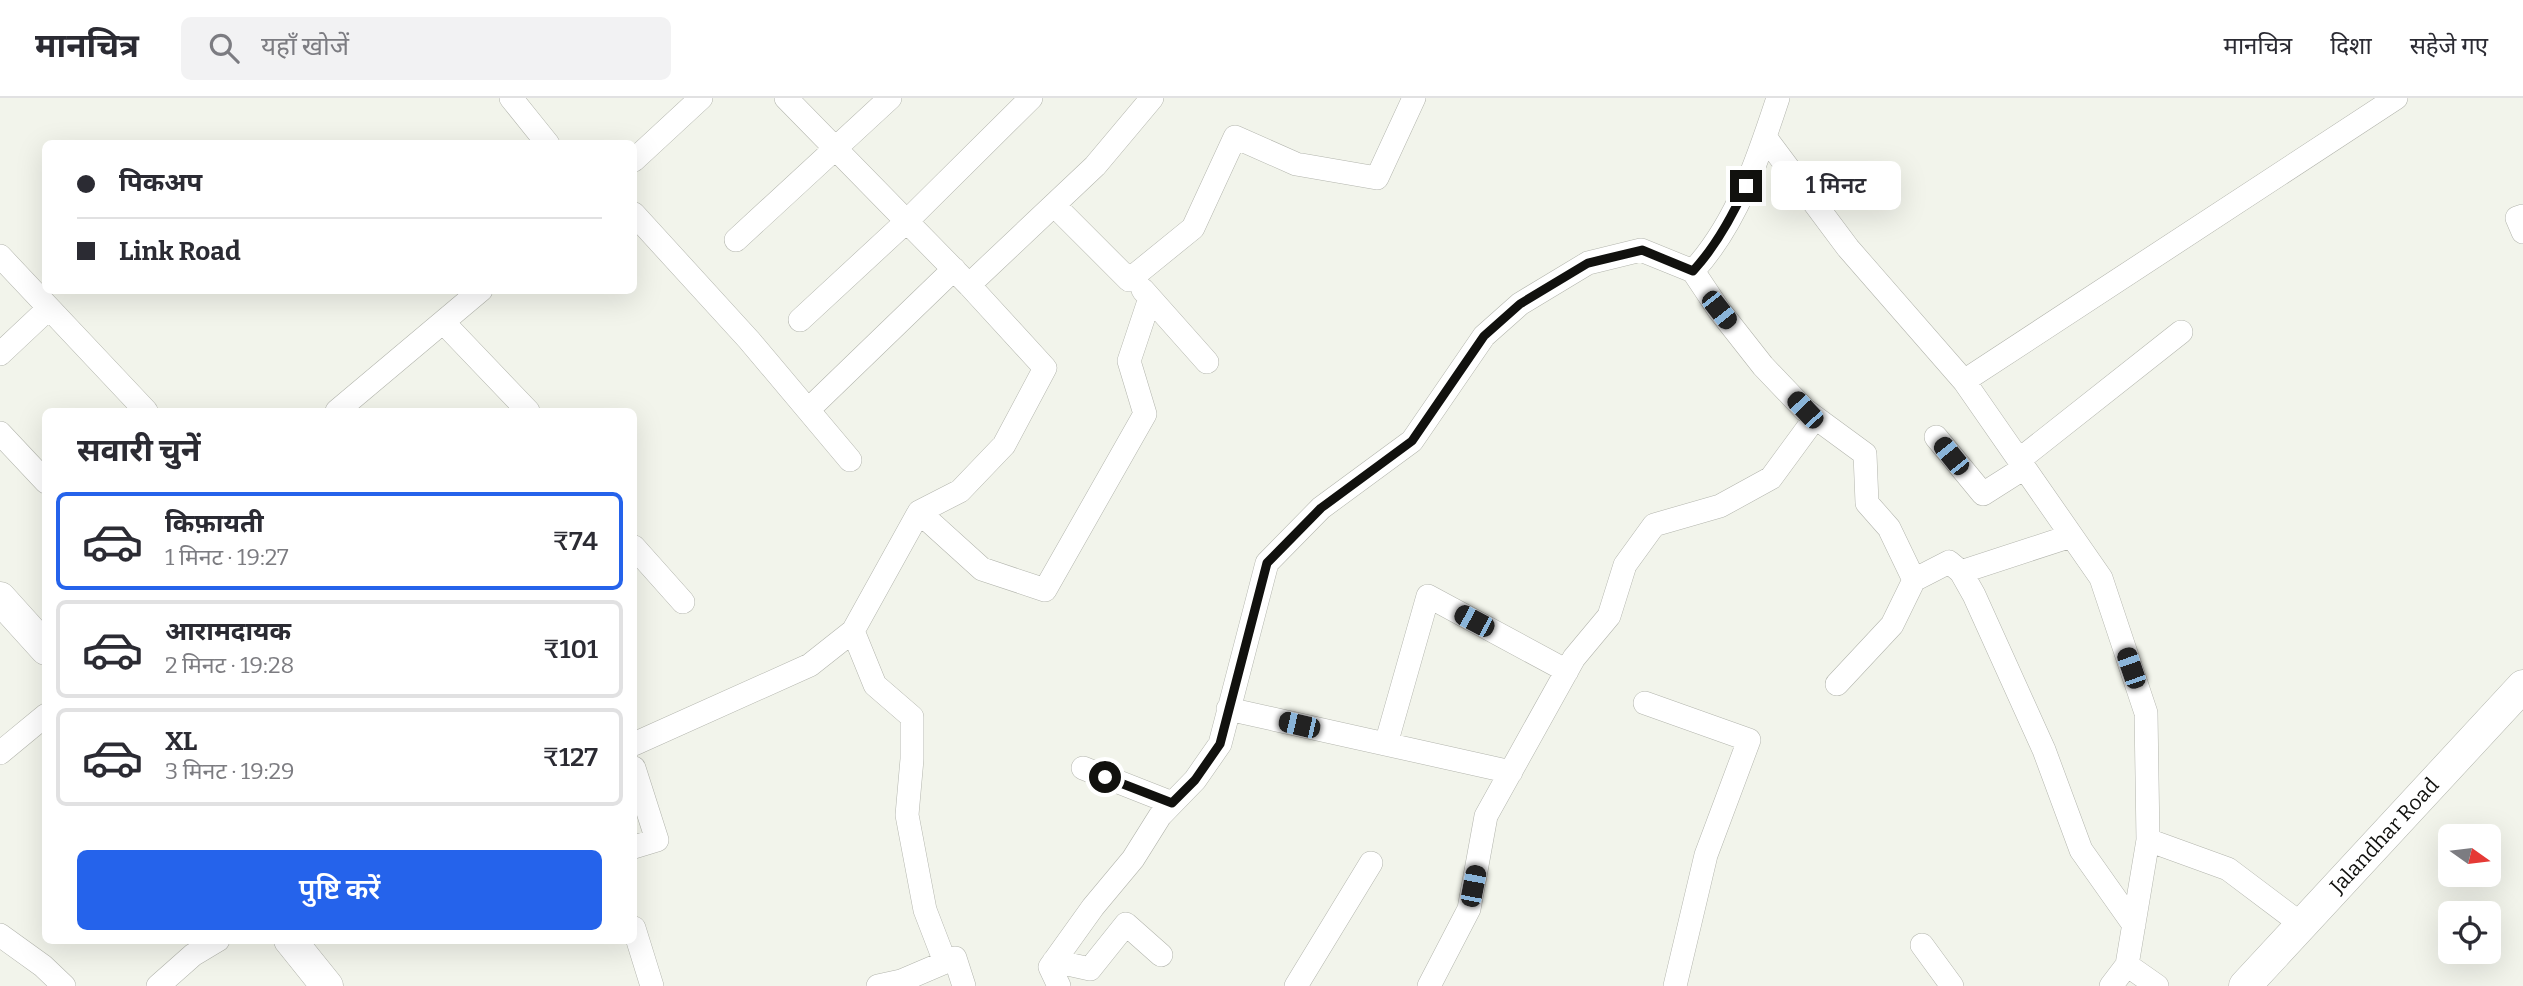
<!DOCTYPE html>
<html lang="hi">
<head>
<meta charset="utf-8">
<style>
  :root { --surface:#fff; --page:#f2f2f3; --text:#2b2b33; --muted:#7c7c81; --line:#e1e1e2; --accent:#2563eb }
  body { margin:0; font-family:Bitter,"Noto Sans Devanagari",serif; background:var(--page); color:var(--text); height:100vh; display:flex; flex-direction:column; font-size:26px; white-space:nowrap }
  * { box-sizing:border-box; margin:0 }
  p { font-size:23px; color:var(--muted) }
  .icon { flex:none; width:38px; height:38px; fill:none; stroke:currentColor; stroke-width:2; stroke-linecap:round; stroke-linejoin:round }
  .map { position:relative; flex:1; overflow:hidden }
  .sheet { position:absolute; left:42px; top:310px; width:595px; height:536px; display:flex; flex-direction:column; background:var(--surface); border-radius:10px; box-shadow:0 7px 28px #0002 }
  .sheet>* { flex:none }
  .top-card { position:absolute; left:42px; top:42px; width:595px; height:154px; border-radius:10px; box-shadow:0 7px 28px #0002; display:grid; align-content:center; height:154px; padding:0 35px; background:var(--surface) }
  .needle { width:46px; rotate:104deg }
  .buttons { position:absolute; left:2438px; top:726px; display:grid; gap:14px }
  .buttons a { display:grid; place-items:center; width:63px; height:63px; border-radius:10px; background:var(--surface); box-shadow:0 7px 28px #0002; font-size:35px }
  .end { position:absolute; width:32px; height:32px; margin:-16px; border:9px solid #11110e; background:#fff; box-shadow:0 0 0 4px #fff }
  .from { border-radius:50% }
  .bubble { position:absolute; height:49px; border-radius:10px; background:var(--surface); box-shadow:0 7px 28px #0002; font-size:23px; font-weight:600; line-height:49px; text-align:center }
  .car { position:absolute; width:21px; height:42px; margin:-21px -10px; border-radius:9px; box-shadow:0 0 5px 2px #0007; background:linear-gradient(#222 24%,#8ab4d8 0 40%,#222 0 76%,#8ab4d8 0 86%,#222 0) }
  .top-card b { display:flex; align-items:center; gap:24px; height:66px; font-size:26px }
  .top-card b+b { border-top:2px solid var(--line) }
  .top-card i { width:18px; height:18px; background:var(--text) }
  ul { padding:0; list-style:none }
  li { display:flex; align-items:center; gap:21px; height:98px; margin:0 14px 10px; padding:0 21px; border:4px solid var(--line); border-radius:10px }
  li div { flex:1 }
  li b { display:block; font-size:26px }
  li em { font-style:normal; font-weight:600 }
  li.current { border-color:var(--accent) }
  li>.icon { width:63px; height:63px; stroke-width:1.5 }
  h2 { padding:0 35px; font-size:32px; line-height:84px }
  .button { display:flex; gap:14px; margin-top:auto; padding:14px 35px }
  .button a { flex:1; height:80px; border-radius:10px; background:var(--accent); color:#fff; font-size:28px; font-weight:600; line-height:80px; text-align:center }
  header { display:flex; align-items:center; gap:42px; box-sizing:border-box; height:98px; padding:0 35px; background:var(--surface); border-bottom:2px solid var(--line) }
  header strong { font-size:33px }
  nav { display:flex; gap:38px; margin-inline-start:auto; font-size:24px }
  .search { width:490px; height:63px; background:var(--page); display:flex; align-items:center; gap:18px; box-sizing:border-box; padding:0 24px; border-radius:10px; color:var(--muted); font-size:26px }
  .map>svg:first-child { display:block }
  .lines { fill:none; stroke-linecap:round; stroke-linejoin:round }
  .street-casing { stroke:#b3b5ad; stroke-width:24 }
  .secondary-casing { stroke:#b3b5ad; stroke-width:33 }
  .street { stroke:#fff; stroke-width:23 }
  .secondary { stroke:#fff; stroke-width:32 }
  .route { stroke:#11110e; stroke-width:9 }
  .labels { text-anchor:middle; stroke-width:7; stroke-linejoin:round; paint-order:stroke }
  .street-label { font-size:21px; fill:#11110e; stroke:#f2f4eb }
</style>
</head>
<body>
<header>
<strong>मानचित्र</strong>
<div class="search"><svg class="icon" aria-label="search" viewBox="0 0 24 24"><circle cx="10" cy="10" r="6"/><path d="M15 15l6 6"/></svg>यहाँ खोजें</div>
<nav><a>मानचित्र</a><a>दिशा</a><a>सहेजे गए</a></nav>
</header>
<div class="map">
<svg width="2523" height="888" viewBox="0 0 2523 888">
  <rect width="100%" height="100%" fill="#f2f4eb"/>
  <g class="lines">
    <g class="street-casing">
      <path id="street" d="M511,0L548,46
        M786,0L969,187L1095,68L1152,0
        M1765,39L1848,150L1964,283L2101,480L2146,615L2148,742L2127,867L2157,888
        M634,62L701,0
        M1054,107L1129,182L1193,130L1235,39L1296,66L1377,80L1414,0
        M634,116L749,242L850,362
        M2523,118L2517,120L2523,134
        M736,142L890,0
        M0,158L146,313
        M1693,173C1737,125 1758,61 1778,0
        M1143,192L1207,264
        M800,222L907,123L1031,0
        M443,224L528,313
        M0,256L49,210
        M1964,283L2396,0
        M808,312L954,171
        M337,313L481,192
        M0,335L46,384
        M1936,339L1983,396L2024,370
        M2019,362L2181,234
        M919,414L982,471L1045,492L1145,316L1129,263L1150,200
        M2071,438L1961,474L1974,497L2044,652L2081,752L2134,827
        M634,449L683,504
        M1837,586L1892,527L1914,482
        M1645,605L1749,642L1706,757L1675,888
        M1228,611L1511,674
        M634,646L810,567L853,533
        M1386,646L1428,498L1567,573
        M0,655L46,617
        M634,670L657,742L634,749
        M1083,670L1172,705
        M2148,742L2228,771L2301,826
        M634,830L652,888
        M0,837L43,868L64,888
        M1922,847L1952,888
        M1054,863L1090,871L1126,826L1161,857
        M945,864L925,812L907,717L912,661V619L875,587L853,533L919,414L960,393L1004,347L1045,270L969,187
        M158,888L193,857L218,842
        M878,888L901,883L955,860L964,888
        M1059,888L1050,869L1093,809L1133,761L1160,718L1195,682L1220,646L1267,465L1321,410L1412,343L1484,238L1520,206L1588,165L1641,152L1693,173L1719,212L1763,268L1805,312L1865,356L1867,405L1889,430L1914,482L1949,464L1961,474
        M1296,888L1371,765
        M1429,888L1469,811L1486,718L1574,560L1609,518L1625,467L1654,427L1720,408L1771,380L1815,320
        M2111,888L2127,867"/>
    </g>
    <g class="secondary-casing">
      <g id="secondary">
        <path d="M0,500L46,551"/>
        <path d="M290,842L327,888"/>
        <path id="s1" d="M2245,888L2523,588"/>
      </g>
    </g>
    <use href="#street" class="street"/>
    <use href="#secondary" class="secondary"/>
  </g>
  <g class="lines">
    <path class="route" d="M1105,679L1172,705L1195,682L1220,646L1267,465L1321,410L1412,343L1484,238L1520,206L1588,165L1642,152L1693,173C1716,148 1732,119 1746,88"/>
  </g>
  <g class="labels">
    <g class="street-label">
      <text dy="7" stroke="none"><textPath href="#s1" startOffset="205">Jalandhar Road</textPath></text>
    </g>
  </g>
</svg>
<div class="buttons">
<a><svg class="needle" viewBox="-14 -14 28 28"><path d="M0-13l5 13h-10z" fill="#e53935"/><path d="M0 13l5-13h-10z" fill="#7c7c81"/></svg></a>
<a><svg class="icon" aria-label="locate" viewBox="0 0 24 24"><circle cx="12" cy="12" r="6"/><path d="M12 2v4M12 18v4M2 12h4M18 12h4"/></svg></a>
</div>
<i class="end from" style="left:1105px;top:679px"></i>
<i class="end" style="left:1746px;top:88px"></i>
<div class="bubble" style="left:1771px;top:63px;width:130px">1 मिनट</div>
<i class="car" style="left:1719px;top:212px;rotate:142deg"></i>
<i class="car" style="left:1805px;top:312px;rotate:317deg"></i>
<i class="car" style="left:1951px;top:358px;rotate:321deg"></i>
<i class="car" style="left:1474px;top:523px;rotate:298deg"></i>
<i class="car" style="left:2131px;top:570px;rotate:341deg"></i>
<i class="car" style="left:1299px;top:627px;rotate:283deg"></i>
<i class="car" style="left:1473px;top:788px;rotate:11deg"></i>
<div class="top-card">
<b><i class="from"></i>पिकअप</b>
<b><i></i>Link Road</b>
</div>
<section class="sheet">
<h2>सवारी चुनें</h2>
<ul>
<li class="current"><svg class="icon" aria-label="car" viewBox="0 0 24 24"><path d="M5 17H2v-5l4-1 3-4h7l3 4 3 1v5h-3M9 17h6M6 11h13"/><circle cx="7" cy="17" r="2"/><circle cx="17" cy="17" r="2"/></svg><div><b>किफ़ायती</b><p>1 मिनट · 19:27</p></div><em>₹74</em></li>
<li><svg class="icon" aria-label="car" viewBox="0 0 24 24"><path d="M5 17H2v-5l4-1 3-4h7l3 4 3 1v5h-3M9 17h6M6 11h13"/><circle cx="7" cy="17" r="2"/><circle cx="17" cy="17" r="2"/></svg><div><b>आरामदायक</b><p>2 मिनट · 19:28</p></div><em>₹101</em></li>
<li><svg class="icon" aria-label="car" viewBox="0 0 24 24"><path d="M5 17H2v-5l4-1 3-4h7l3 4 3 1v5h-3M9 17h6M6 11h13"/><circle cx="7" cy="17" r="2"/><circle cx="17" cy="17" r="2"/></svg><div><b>XL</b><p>3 मिनट · 19:29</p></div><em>₹127</em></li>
</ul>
<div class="button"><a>पुष्टि करें</a></div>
</section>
</div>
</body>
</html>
